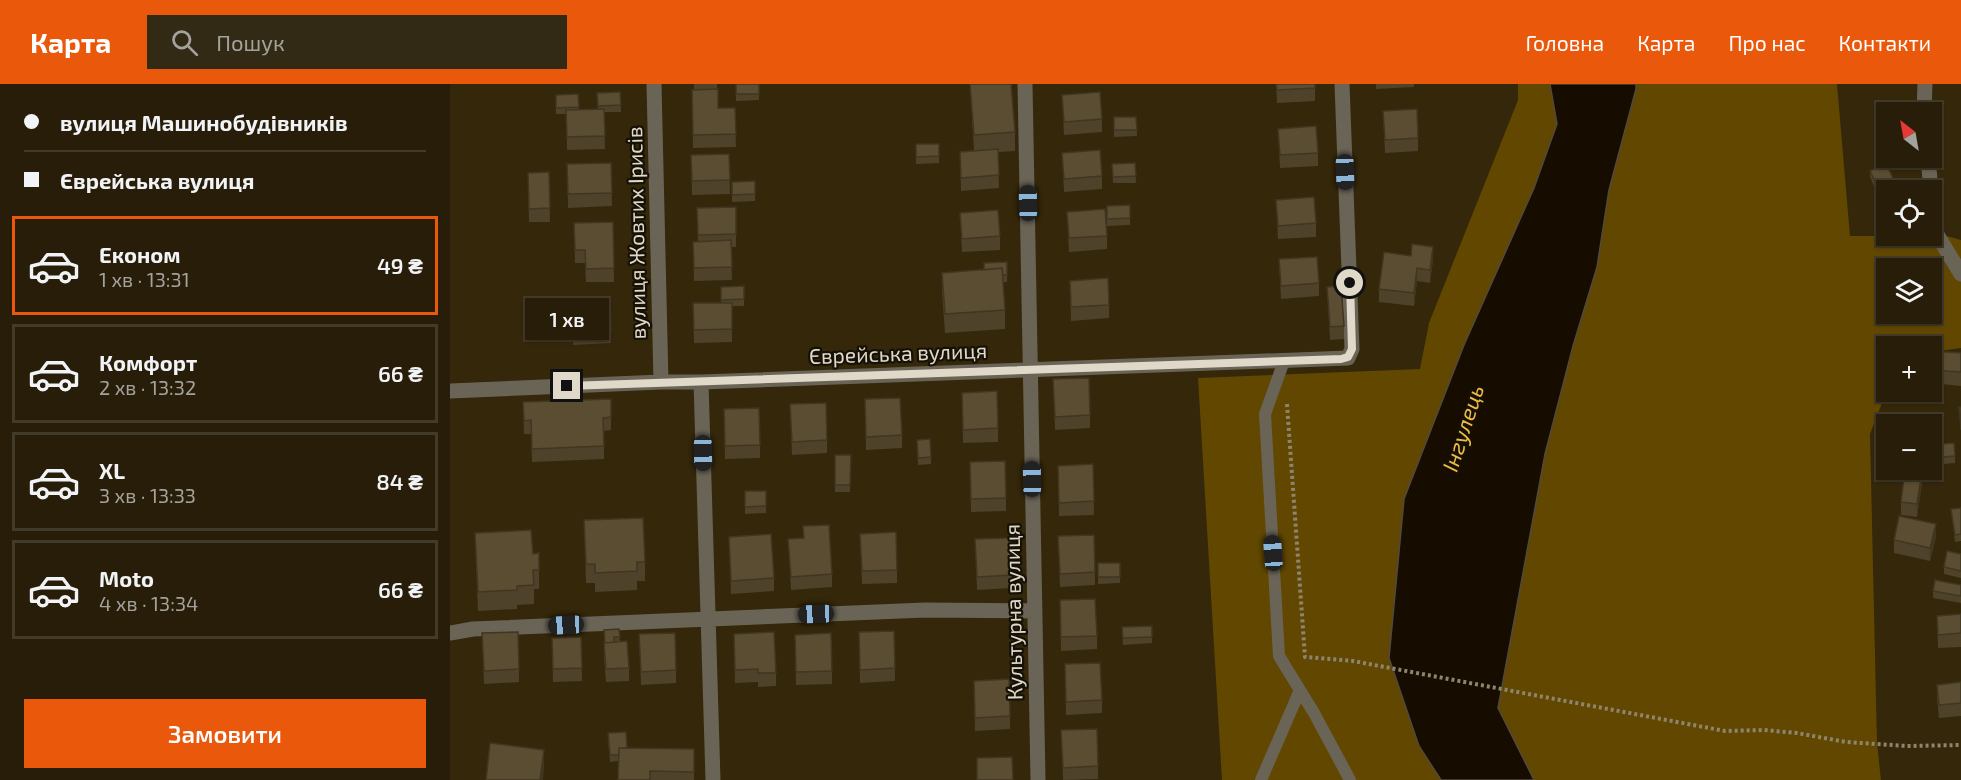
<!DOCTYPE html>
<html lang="uk">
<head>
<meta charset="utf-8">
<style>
  :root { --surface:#271d08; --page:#332a16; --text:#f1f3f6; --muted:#a4a29c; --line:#433b29; --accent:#ea580c }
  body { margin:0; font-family:"Exo 2",sans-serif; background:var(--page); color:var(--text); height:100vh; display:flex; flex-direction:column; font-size:22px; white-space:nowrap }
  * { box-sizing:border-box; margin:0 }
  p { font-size:20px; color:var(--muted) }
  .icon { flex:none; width:33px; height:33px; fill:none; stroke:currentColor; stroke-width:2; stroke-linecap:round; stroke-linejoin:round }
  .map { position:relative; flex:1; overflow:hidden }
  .sheet { display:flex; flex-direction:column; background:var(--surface); width:450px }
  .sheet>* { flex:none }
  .hud { display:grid; align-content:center; height:132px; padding:0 24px; background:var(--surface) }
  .needle { width:39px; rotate:329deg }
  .fabs { position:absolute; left:1426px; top:18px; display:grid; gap:12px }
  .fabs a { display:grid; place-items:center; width:66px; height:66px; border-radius:0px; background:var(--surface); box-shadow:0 2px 4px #0004,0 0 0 2px var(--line); font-size:30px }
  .end { position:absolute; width:27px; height:27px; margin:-14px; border:8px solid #e0d8c8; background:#111; box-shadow:0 0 0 3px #111 }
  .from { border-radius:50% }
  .bubble { position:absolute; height:42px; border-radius:0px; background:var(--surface); box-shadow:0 2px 4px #0004,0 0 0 2px var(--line); font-size:20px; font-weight:600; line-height:42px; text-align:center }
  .car { position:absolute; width:18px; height:36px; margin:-18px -9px; border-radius:8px; box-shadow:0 0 4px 2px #0007; background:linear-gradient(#222 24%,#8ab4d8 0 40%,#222 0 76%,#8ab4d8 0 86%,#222 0) }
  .hud b { display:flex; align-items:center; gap:21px; height:57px; font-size:22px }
  .hud b+b { border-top:2px solid var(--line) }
  .hud i { width:15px; height:15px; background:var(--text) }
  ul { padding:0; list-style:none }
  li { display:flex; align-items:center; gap:18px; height:99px; margin:0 12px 9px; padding:0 12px; border:3px solid var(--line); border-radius:0px }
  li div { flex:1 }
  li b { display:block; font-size:22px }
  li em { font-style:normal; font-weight:600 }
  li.current { border-color:var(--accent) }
  li>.icon { width:54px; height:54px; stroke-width:1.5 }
  .button { display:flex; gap:12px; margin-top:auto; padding:12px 24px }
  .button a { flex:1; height:69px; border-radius:0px; background:var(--accent); color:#fff; font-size:24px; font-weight:600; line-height:69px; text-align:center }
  header { display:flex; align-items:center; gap:36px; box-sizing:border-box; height:84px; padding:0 30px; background:var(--accent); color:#fff }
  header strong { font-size:28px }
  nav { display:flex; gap:33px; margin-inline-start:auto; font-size:21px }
  .search { width:420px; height:54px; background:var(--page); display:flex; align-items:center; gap:15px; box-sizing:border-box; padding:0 21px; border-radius:0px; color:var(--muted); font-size:22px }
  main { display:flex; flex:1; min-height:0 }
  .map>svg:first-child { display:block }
  .green { fill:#614700; fill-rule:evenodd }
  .water { fill:#170c00; stroke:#53493c; stroke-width:1.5 }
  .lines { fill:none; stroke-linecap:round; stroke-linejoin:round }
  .path { stroke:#8f846e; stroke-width:4; stroke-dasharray:3 3; stroke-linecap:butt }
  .lane { stroke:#6a6457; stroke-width:12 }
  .street { stroke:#6a6457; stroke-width:15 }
  .wall { fill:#4e422a }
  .shaded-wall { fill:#403622 }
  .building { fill:#5b4d31; stroke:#403622; stroke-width:1.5 }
  .route { stroke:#e0d8c8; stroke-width:8 }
  .labels { text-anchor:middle; stroke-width:4.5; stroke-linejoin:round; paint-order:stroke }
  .street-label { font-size:21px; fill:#e0d8c8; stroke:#161106 }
  .water-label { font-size:22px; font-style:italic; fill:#eebb43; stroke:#161106 }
</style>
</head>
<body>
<header>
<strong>Карта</strong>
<div class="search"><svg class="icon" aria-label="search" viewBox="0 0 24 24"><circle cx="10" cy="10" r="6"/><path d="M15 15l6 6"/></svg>Пошук</div>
<nav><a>Головна</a><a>Карта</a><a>Про нас</a><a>Контакти</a></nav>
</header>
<main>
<section class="sheet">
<div class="hud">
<b><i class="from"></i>вулиця Машинобудівників</b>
<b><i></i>Єврейська вулиця</b>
</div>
<ul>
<li class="current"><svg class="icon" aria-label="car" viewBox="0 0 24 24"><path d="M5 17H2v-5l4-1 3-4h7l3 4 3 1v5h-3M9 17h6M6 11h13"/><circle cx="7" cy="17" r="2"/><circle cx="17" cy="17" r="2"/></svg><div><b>Економ</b><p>1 хв · 13:31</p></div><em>49 ₴</em></li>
<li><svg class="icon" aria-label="car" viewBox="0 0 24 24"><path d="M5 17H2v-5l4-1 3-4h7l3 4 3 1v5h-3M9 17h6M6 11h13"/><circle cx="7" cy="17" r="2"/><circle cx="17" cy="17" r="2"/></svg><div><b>Комфорт</b><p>2 хв · 13:32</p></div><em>66 ₴</em></li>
<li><svg class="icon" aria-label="car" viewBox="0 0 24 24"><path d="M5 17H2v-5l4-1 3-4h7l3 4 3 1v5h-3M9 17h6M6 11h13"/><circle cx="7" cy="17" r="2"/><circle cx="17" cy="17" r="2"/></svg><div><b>XL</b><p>3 хв · 13:33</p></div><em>84 ₴</em></li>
<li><svg class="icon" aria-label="car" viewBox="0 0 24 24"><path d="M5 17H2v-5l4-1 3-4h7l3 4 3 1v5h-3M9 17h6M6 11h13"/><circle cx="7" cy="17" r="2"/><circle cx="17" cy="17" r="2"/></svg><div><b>Moto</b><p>4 хв · 13:34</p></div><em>66 ₴</em></li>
</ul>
<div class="button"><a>Замовити</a></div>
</section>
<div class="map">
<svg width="1511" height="696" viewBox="0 0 1511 696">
  <rect width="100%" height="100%" fill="#34270a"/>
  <path class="green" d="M1068,0H1100L1107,40L1084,104L1014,261L954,415L969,662L991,696H772L748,294L970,285L979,239L1068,16Z
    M1186,0H1387L1400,152H1482L1486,149L1511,156V264L1482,268V262H1437V306L1420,350L1427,659L1431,696H1084L1048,624L1095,370L1123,262L1147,183L1159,106L1186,5ZM1437,184H1482V230H1437Z"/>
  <path class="water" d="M1100,0H1186V5L1159,106L1147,183L1123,262L1095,370L1048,624L1084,696H991L969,662L939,574L954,415L1014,261L1084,104L1107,40Z"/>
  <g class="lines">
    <path class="path" d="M837,320L855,573L903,577L1275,647L1314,646L1347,649L1396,658L1457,662L1511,661"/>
    <path class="lane" d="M834,277L815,330L829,572L864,629L900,696
      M811,696L850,606"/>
    <path class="street" d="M204,0L211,298
      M575,0L588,696
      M1474,28L1475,0
      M1478,74L1481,106
      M1482,111L1486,149L1511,190
      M251,298L263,696
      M0,307L211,298H251L898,274L902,265L892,0
      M0,549L23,545L475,526L585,527"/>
  </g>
  <path class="wall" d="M244,0H267L268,24H285L286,63L243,64L242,6L244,5Z
    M286,0H309V16L286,17Z
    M520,0H561L565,48V67L548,68L549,104L511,107L510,68L524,66Z
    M826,0H865V17L827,19Z
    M926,0H964V3L926,5Z
    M170,8L171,28H154L155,65L117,66L116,30H106V11L128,10L129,26L148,25L147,9Z
    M612,11L652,35V48L614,51Z
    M933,27L968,54V67L935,69Z
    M664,33H686L687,52L664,53Z
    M828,45L868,69V82L830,84Z
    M1437,53V74H1459V75L1429,77L1428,60Z
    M466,60H489V79L466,80Z
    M612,69L652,92V105L614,108Z
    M279,70L280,110L242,111L241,71Z
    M161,79L162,122L118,124L117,80Z
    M685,79L686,99H663L662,80Z
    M1420,87L1446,106L1430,116L1420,93Z
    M99,88L100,138H79L78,89Z
    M305,97V117L282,118V98Z
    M826,116L866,139V153L828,155Z
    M680,121V141L657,142V122Z
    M286,123V163H281L282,196L244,197L243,158L248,157L247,124Z
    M617,128L657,152V165L619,168Z
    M510,129L550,152V166L512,168Z
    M163,138L164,198H136L135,179H125L124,139Z
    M829,175L869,199V212L831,215Z
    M983,176L980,199L967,197L964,222L929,218V205Z
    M557,178V198H553L555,226V245L495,249L492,208V189L534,186Z
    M620,197L659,221V234L621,237Z
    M294,202V222H282V258L244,259L243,219H271V203Z
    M877,203L894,242V255L880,256Z
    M160,220L161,259L123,261L122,221Z
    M1482,267L1511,269V302L1482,299Z
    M603,295L640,331V344L605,346Z
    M512,309L548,344V358L513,359Z
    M161,315V346L154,347V375L82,378L81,350H74L73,318Z
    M415,315L452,351V364L416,366Z
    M340,320L377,356V369L342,371Z
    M274,325L310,361V374L275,375Z
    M467,356L481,373V380L468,381Z
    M1482,361L1505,372V379L1482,381Z
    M385,371H401L400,408H385Z
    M520,378L556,414V427L521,428Z
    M643,380L644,431L609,432L608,382Z
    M1472,399L1467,433L1451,431V418Z
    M295,407H316V429L295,430Z
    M1511,424V457L1505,458L1501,425Z
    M134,436L195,478V497H187V506L145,508V499H136Z
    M353,442L382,490V503L341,506L338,455L353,454Z
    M25,449L83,470L89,486V505H84V520L67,521V525L28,527Z
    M410,450L447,486V499L412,500Z
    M608,452L645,488V501L610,503Z
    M279,453L324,494V507L281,510Z
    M1486,453L1480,477L1444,469V456Z
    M525,455L562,491V504L527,506Z
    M1511,470V494L1494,490V483Z
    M648,479H670V499L648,500Z
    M1511,501V519L1483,514V507Z
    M610,516L647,552V565L611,567Z
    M1511,530V563L1488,564L1487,532Z
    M702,542V559L673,561L672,543Z
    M169,545L170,558L179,584V597L156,598L154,572V546Z
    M409,548L445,584V597L410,599Z
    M32,549L69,585V598L34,600Z
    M189,550L226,586V599L191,601Z
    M284,550L326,589V602L308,603V598L285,599Z
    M345,551L382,587V600L346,601Z
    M131,553L132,597L103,598L102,554Z
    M615,580L652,616V629L616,631Z
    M524,597L560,632V645L525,647Z
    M1511,598V632L1489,634L1487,614V601Z
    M611,646L648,682V695L613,696Z
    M158,656L177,664L244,665V696H168L169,677L160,678Z"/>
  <path class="shaded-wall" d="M1446,101V106H1437V112L1430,116V109Z
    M983,163V176L980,199V186Z
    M967,184V197L964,222V209Z
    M1472,386V399L1467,433V420Z
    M1486,440V453L1480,477V464Z
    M94,666V685L93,696H90Z"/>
  <path class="building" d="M286,0H309V10H286Z
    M520,0H561L565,48L524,51Z
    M826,0H865V4L827,6Z
    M268,5V24H285L286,50L243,51L242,6Z
    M170,8L171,21L148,22L147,9Z
    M650,8L652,35L614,38L612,11Z
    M128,10L129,23L106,24V11Z
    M154,25L155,52L117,53L116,26Z
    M967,25L968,54L935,56L933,27Z
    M664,33H686L687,46H664Z
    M866,42L868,69L830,71L828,45Z
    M1428,53H1437V70H1429Z
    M466,60H489V72L466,73Z
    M548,65L549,91L511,94L510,68Z
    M650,66L652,92L614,95L612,69Z
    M279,70L280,96L242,97L241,71Z
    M161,79L162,109L118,110L117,80Z
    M685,79L686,92L663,93L662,80Z
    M1436,79L1446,101L1430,109L1420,87Z
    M99,88L100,124L79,125L78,89Z
    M305,97V110L282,111V98Z
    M864,113L866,139L828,142L826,116Z
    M680,121V134L657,135V122Z
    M286,123V150L248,151L247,124Z
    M655,125L657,152L619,154L617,128Z
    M548,126L550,152L512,155L510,129Z
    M163,138L164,184L136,185L135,166H125L124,139Z
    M281,156L282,183L244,184L243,158Z
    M962,160L983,163L980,186L967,184L964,209L929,205L934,168L961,172Z
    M867,173L869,199L831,202L829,175Z
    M557,178V191H553L552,184L534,186V179Z
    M552,184L555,226L495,230L492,189Z
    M658,194L659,221L621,223L620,197Z
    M294,202V215L271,216V203Z
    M891,202L894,242L880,243L877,203Z
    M243,219H282V245L244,246Z
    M160,220L161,246L123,247L122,221Z
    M1482,267L1511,269V288L1482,286Z
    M639,294L640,331L605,333L603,295Z
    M547,307L548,344L513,346L512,309Z
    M450,314L452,351L416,353L415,315Z
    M161,315V333L153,334L154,362L82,365L81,336L74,337L73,318Z
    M376,319L377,356L342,358L340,320Z
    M1509,323H1511V346Z
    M309,324L310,361L275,362L274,325Z
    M480,355L481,373L468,374L467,356Z
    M1504,359L1505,372L1482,374V361Z
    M385,371H401L400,401H385Z
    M555,377L556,414L521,415L520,378Z
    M643,380L644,417L609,419L608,382Z
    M1455,386H1472L1467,420L1451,418Z
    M295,407H316V422L295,423Z
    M1511,424V450L1505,451L1501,425Z
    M1449,432L1486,440L1480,464L1444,456Z
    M193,434L195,478H187V487L145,489V480H136L134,436Z
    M379,441L382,490L341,493L338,455L354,454L353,442Z
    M81,446L83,470L89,469V486H83L84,501L67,502V506L28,508L25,449Z
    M446,448L447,486L412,487L410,450Z
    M321,450L324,494L281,497L279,453Z
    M644,451L645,488L610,490L608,452Z
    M560,454L562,491L527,493L525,455Z
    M1497,467L1511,470V487L1494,483Z
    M648,479H670V493H648Z
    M1485,496L1511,501V512L1483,507Z
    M645,515L647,552L611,553L610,516Z
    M1511,530V549L1488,551L1487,532Z
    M702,542V553L673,554L672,543Z
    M169,545L170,553H164V558L155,559L154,546Z
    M444,547L445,584L410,586L409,548Z
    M68,548L69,585L34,587L32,549Z
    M324,548L326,589H308V585L285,586L284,550Z
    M225,549L226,586L191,588L189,550Z
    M381,549L382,587L346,588L345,551Z
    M131,553L132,584L103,585L102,554Z
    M177,557L179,584L156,585L154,559Z
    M650,579L652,616L616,618L615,580Z
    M559,595L560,632L525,634L524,597Z
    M1511,598V619L1489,621L1487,601Z
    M647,645L648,682L613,684L611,646Z
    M176,648L177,664H169V671H160L158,649Z
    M40,659L94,666L90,696H36Z
    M169,664L244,665V688L200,687V696H168Z
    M562,673L563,696H527V674Z"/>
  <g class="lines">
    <path class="route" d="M117,302L891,275L898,273L902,265L900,199"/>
  </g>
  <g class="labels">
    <g class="street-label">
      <text transform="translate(187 149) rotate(-91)" y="7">вулиця Жовтих Ірисів</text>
      <text transform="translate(448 270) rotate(-2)" y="7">Єврейська вулиця</text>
      <text transform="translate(564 528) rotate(-91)" y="7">Культурна вулиця</text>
    </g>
    <g class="water-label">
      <text transform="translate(1013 344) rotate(-72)" y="8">Інгулець</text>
    </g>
  </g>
</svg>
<div class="fabs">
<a><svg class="needle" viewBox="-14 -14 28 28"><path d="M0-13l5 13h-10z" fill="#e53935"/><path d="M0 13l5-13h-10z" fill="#a4a29c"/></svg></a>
<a><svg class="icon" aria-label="locate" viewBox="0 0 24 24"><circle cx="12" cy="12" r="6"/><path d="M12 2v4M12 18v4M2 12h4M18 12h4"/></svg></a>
<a><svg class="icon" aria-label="layers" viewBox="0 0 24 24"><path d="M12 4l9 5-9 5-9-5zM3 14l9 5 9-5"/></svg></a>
<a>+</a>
<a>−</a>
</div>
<i class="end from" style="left:900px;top:199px"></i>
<i class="end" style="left:117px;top:302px"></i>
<div class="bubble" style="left:75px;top:214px;width:84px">1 хв</div>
<i class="car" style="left:895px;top:88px;rotate:178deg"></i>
<i class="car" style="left:578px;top:119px;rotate:359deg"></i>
<i class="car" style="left:253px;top:369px;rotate:179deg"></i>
<i class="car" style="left:582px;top:395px;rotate:359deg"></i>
<i class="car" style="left:823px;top:469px;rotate:356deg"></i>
<i class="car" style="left:366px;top:530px;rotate:268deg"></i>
<i class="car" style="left:116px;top:541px;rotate:267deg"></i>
</div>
</main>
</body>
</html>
